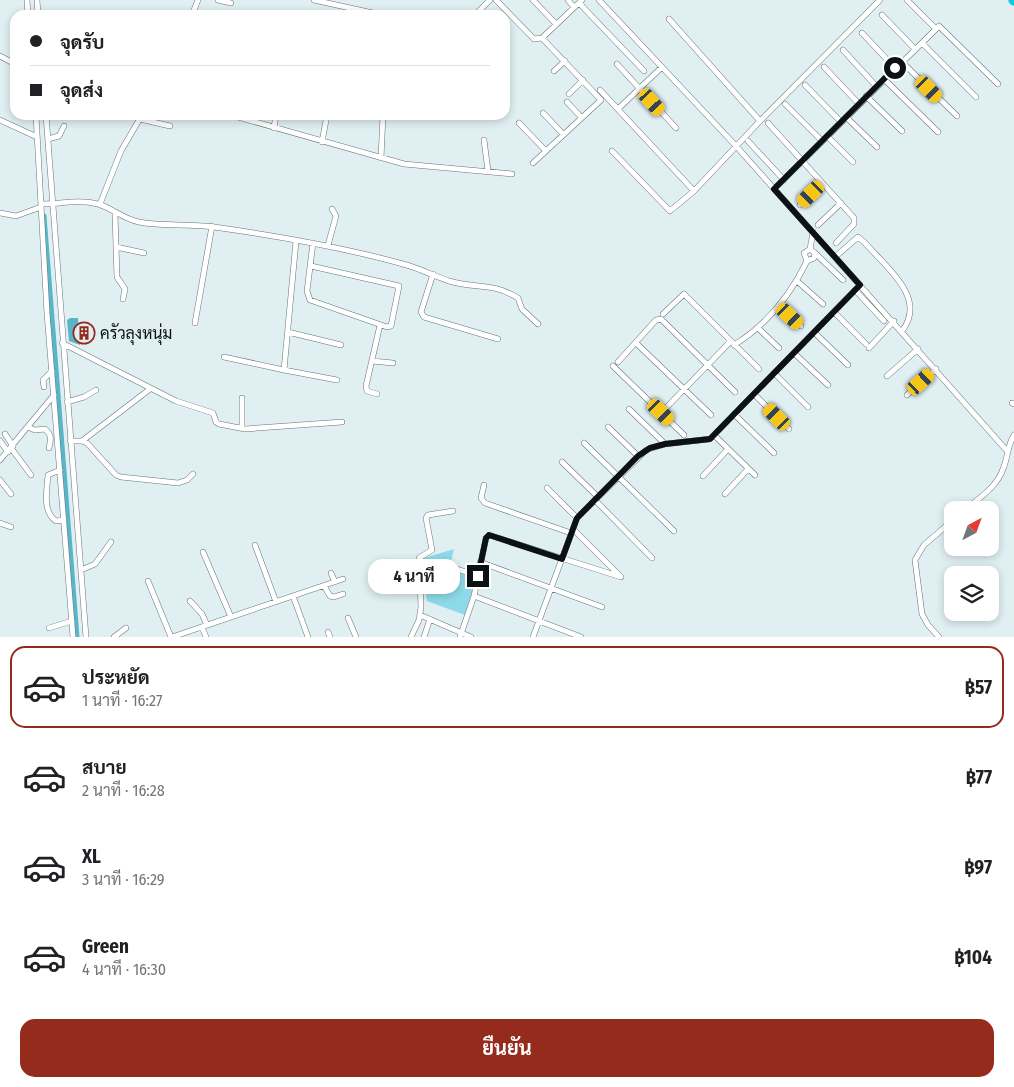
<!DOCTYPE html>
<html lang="th">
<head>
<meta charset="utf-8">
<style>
  :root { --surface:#fff; --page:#f2f2f2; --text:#202124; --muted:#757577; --line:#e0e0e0; --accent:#952b1c }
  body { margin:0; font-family:"Fira Sans Condensed",Sarabun,sans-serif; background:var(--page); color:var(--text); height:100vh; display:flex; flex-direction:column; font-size:19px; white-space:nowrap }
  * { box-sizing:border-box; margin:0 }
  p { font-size:16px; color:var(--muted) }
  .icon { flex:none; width:28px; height:28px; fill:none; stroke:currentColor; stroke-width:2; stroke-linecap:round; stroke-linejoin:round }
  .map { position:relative; height:637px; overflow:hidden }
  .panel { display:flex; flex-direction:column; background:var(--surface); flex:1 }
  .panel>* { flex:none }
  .guide { position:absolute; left:10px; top:10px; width:500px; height:110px; border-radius:15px; box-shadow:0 2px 8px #0003; display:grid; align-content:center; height:110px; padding:0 20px; background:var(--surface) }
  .needle { width:32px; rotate:41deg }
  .tools { position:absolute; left:944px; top:501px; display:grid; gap:10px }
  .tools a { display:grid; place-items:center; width:55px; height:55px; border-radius:10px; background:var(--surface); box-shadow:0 2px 8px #0003; font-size:25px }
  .end { position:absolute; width:22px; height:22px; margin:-11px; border:6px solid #0c1213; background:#fff; box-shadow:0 0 0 2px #fff }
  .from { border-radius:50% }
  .bubble { position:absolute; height:35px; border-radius:15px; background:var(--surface); box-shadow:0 2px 8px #0003; font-size:16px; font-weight:700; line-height:35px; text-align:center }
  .car { position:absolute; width:15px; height:30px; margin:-15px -8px; border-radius:6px; box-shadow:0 0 4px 1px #0007; background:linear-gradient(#f5c518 24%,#345 0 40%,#f5c518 0 76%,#345 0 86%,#f5c518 0) }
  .guide b { display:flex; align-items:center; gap:18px; height:48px; font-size:19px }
  .guide b+b { border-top:1px solid var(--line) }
  .guide i { width:12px; height:12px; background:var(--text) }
  ul { padding:9px 0 0; list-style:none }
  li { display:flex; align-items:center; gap:15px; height:82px; margin:0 10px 8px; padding:0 10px; border:2px solid transparent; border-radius:15px }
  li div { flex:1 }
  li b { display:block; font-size:19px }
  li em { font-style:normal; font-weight:700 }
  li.selected { border-color:var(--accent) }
  li>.icon { width:45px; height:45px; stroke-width:1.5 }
  .cta { display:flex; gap:10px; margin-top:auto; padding:10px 20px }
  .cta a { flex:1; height:58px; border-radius:15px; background:var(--accent); color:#fff; font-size:20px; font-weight:700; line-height:58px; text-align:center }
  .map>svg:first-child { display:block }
  .green { fill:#8ddae9 }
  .water { fill:#57b6c8 }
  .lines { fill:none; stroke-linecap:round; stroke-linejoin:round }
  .canal { stroke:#57b6c8; stroke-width:5 }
  .minor-casing { stroke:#677477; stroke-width:6 }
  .motorway-casing { stroke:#cacbcb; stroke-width:10 }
  .minor { stroke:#fff; stroke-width:5 }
  .motorway { stroke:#05cee8; stroke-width:9 }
  .route { stroke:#0c1213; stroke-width:6 }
  .labels { text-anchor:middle; stroke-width:4; stroke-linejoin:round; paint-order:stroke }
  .poi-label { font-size:16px; fill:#0c1213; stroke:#e0eff2; text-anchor:start }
</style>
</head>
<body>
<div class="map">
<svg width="1014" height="637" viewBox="0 0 1014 637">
  <rect width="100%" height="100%" fill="#e0eff2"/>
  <path class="green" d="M454,549L449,569L476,579L465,615L427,601L421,559Z"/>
  <path class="water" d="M70,318H78L80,345L69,341L67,320Z"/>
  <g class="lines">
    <path class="canal" d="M44,216L77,637"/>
    <g class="minor-casing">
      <path id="minor" d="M27,0L28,15
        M37,0L38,15
        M218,0L231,3
        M314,0L382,15
        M496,0L534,39L542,38L582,0
        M533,0L556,24
        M568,0L574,7
        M599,0L736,146L1008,452
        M579,3L644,71
        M478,12L490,0
        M192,15L198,0
        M882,15L915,49
        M936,29L939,26L998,84
        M862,33L895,68
        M922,43L976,97
        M843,50L876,86
        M0,56L15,64
        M902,62L957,116
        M617,64L676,128
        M824,67L859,104
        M554,71L565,61
        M884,79L938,132
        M805,85L841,122
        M14,89H15
        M600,90L694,191
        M569,94L583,80
        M866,96L902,131
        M567,102L581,117
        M785,104L822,141
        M618,109L662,67
        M543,113L563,134
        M36,115L47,313L73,637
        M46,115L86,637
        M231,115L404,164L512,174
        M846,117L877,147
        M140,119L170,126
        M0,120L37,137
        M760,121L880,0
        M519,123L546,151
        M768,123L854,218V224L836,243
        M274,128L276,115
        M827,136L853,162
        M48,139L59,136L64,126
        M484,140L488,171
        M748,141L784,180
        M322,142L327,115
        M612,151L670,211L694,191L760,121L669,19
        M381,158L383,115
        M533,163L601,100L542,38
        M774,189L936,29L907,0
        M41,204C60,204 78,199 98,204C112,208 123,219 139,222C164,227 189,223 214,227C278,236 342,247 403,264C419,268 434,276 449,281C476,289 492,282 518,298L522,309L538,324
        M100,204L121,151L142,115
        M800,205L822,183
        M0,213L16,216L41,207
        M115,214L117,277L125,289L123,299
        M818,225L841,203
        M328,245L336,216L332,209
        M116,247L144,253
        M810,249L813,232
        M815,253L843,280
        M835,257L858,237L865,243C885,266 928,298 902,331
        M311,266L399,286L391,326L387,327L310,300L307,291L313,243
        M433,274L421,312L424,317L498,339
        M797,281L823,304
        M855,290L884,321
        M780,306L801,326
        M834,312L866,344
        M663,314L684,294L759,369
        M195,323L212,226
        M759,329L779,348
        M288,332L341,345
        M814,332L848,365
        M62,343L176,401L213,413L216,422L219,424L245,429L342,422
        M636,343L711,415
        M734,345C768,324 790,296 807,261L814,258L815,253L810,249L804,253L807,261
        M869,348L894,321
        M794,353L828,385
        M224,357L284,370L296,241
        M372,361L393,363
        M618,362L656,320L661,319L735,392
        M613,366L684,435
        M284,370L337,380
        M774,373L808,407
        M887,376L918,349
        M44,387L43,380L52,371
        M377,394L367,391L366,386L380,325
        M754,394L789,429
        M907,395L936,369
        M67,402L84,397L96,390
        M1012,403L1014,404
        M629,409L665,444
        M661,413L730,342
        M734,414L774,453
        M28,427L35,430L45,429C52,435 51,440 49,448
        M608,427L638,456
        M242,428V398
        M5,434L13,446
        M714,435L755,475
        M0,441L8,452
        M70,441H82L87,443L116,475L121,477L178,483L187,480L193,474
        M82,441L150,389
        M584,443L674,531
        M11,448L31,475
        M0,460L54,395
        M562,462L598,497
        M60,470L48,475C47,489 42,512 56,521L64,520
        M703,476L728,449
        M0,480L11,494
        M484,485L481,498L485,503L571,533
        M547,488L577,518
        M725,494L748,469
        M595,500L652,558
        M965,510C979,498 997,487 1003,469C1008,458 1007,446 1014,435
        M0,523L11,527
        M255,545L276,602
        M203,552L231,617
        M480,562L602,607
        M451,567L478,576
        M81,570L95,564L111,542
        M331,573L335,582
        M148,581L171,637
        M324,586L330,596L334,597L343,594
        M293,596L308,637
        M474,596L581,637
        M190,601L202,614L207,625
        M420,615L471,637
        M348,618L356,637
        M202,627L206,637
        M49,628L72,621
        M328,632L330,637
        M114,637L126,628
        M172,637L343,579
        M411,637L419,620L421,607L419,558L432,550L426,518L428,515L453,511
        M424,637L430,619
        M460,637L474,596L486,538L489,535L621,577L573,529
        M533,637L577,518L646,450L665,444L710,439L860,285
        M939,637L928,625L922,614L915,560L924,545L952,521"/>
    </g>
    <g class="motorway-casing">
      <path id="motorway" d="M1013,0L1014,1"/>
    </g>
    <use href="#minor" class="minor"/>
    <use href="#motorway" class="motorway"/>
  </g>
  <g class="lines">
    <path class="route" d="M478,576L486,538L489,535L562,559L577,518L638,456L650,448L665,444L710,439L860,285L774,189L895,68"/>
  </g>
  <defs>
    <g id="building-ring" transform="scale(1.125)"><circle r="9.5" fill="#e0eff2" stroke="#952b1c" stroke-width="1.5"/><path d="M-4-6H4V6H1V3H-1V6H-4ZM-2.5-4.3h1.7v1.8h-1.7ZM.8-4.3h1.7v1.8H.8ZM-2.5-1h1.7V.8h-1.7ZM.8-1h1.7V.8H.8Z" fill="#952b1c"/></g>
  </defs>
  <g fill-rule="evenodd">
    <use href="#building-ring" x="84" y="333"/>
  </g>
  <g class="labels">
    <g class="poi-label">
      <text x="100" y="339">ครัวลุงหนุ่ม</text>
    </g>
  </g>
</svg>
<div class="tools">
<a><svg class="needle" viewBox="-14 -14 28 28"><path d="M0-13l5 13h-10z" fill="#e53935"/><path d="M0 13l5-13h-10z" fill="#757577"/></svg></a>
<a><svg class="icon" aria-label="layers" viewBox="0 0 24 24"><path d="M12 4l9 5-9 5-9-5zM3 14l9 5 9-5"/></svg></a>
</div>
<i class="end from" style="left:895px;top:68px"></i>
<i class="end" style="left:478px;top:576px"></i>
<div class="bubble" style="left:368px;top:559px;width:92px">4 นาที</div>
<i class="car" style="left:929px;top:89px;rotate:135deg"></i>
<i class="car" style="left:652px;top:102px;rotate:138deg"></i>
<i class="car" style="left:811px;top:194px;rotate:225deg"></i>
<i class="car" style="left:790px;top:316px;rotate:133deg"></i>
<i class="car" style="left:921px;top:382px;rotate:48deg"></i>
<i class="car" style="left:661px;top:412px;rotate:134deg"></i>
<i class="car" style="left:777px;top:417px;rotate:315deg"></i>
<div class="guide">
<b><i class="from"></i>จุดรับ</b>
<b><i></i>จุดส่ง</b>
</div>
</div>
<section class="panel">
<ul>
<li class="selected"><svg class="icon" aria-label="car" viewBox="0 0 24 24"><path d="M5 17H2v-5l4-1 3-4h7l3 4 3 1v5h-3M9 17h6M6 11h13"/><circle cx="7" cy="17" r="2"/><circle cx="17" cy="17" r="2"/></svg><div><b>ประหยัด</b><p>1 นาที · 16:27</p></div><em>฿57</em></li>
<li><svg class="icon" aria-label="car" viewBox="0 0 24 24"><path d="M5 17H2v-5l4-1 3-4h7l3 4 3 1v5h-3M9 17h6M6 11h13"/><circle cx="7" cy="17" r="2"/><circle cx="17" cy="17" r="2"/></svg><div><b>สบาย</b><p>2 นาที · 16:28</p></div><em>฿77</em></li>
<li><svg class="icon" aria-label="car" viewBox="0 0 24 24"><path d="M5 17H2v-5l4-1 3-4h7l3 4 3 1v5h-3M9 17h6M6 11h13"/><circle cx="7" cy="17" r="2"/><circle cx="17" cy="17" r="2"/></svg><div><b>XL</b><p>3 นาที · 16:29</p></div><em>฿97</em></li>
<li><svg class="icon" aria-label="car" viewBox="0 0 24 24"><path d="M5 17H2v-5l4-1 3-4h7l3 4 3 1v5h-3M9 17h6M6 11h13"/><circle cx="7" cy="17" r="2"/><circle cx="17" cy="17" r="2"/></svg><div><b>Green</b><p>4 นาที · 16:30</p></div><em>฿104</em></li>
</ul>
<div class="cta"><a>ยืนยัน</a></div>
</section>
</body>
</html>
